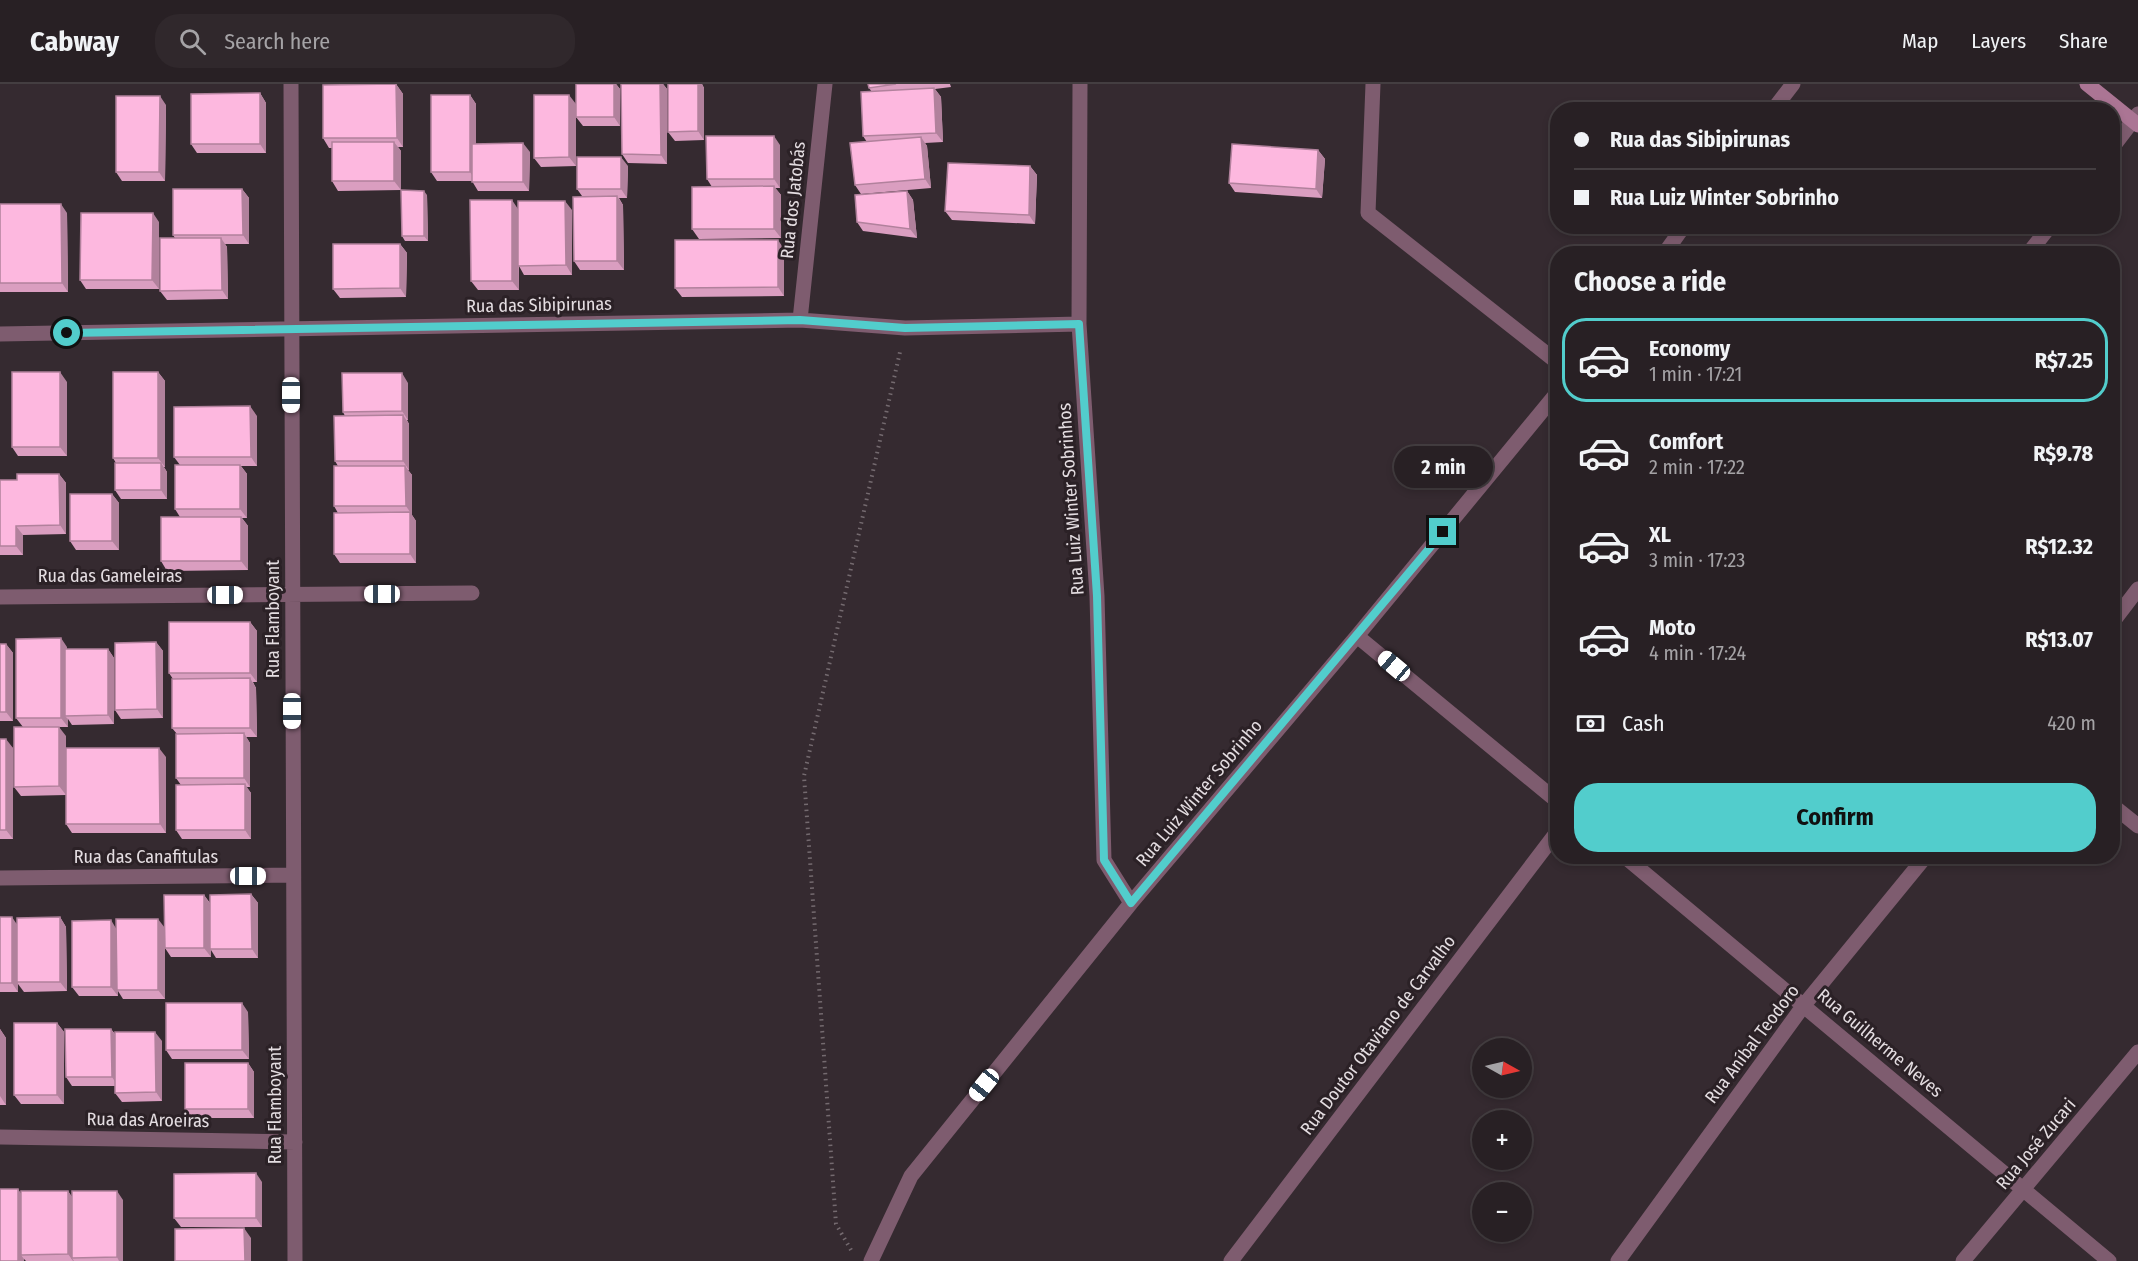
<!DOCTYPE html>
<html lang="en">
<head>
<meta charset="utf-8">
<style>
  :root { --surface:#282024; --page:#30282c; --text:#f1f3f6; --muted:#a5a3a6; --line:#443e41; --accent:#52cdcc }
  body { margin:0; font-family:"Fira Sans Condensed",sans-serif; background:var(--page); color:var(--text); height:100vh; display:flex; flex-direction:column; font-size:22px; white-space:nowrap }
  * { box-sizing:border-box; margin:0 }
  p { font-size:20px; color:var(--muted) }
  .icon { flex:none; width:33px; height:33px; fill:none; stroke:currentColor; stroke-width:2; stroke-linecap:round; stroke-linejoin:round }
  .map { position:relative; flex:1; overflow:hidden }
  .panel { position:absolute; left:1550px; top:162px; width:570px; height:618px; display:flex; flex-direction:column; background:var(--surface); border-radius:24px; box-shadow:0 3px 9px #0003,0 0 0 2px var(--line) }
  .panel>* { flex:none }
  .top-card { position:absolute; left:1550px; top:18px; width:570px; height:132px; border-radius:24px; box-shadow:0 3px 9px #0003,0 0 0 2px var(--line); display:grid; align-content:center; height:132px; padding:0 24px; background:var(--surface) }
  .needle { width:39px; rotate:98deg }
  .controls { position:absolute; left:1472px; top:954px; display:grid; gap:12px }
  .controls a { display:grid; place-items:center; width:60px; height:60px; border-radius:50%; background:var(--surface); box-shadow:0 3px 9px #0003,0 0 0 2px var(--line); font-size:30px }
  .end { position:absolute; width:27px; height:27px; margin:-14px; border:8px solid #52cdcc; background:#111; box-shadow:0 0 0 3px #111 }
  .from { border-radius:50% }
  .bubble { position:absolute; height:42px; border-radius:21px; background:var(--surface); box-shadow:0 3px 9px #0003,0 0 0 2px var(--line); font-size:20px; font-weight:700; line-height:42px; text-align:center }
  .car { position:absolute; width:18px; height:36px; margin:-18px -9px; border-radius:8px; box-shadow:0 0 4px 2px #0007; background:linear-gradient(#fff 24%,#345 0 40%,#fff 0 76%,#345 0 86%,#fff 0) }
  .top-card b { display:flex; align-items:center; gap:21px; height:57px; font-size:22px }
  .top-card b+b { border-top:2px solid var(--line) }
  .top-card i { width:15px; height:15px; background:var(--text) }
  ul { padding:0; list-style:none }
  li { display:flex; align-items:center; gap:18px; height:84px; margin:0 12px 9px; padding:0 12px; border:3px solid transparent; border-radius:24px }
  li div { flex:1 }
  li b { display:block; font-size:22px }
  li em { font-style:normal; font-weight:700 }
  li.on { border-color:var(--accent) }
  li>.icon { width:54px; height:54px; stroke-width:1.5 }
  h2 { padding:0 24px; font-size:27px; line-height:72px }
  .pay { display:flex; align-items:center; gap:15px; height:66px; padding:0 24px; font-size:22px }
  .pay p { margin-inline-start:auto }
  .primary-button { display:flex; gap:12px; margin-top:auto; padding:12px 24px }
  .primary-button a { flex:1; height:69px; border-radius:24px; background:var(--accent); color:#111; font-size:24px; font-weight:700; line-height:69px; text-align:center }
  header { display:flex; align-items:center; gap:36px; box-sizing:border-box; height:84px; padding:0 30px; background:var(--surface); border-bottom:2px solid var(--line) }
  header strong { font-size:28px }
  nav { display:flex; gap:33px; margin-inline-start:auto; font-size:21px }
  .search { width:420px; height:54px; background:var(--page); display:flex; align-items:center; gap:15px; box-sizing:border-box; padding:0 21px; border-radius:24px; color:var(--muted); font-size:22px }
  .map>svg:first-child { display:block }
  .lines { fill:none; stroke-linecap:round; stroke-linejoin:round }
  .path { stroke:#746a6f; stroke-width:4; stroke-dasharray:1.5 4.5; stroke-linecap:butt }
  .street { stroke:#7e5c6f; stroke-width:15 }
  .secondary { stroke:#ab7594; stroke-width:15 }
  .wall { fill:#da9ec0 }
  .shaded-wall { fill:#b1819c }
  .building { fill:#fdb8df; stroke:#b1819c; stroke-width:1.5 }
  .route { stroke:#52cdcc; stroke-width:8 }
  .labels { text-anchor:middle; stroke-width:6; stroke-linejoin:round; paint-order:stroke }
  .street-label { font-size:18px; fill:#e4dde1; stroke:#2b2126 }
</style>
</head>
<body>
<header>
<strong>Cabway</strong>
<div class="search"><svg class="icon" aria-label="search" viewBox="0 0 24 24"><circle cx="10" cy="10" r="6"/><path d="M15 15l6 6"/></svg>Search here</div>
<nav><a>Map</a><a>Layers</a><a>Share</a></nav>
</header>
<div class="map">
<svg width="2138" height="1177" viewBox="0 0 2138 1177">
  <rect width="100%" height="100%" fill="#352a30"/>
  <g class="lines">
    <path class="path" d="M851,1166L836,1140L804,692L900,268"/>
    <path class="street" d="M291,0L295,1177
      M1080,0L1079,240L1097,512L1104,776L1131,819
      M1373,0L1368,129L1557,278
      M1773,26L1793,0
      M2112,64L2138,30
      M1664,170L1684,142
      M2028,170L2050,142
      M800,236L825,0
      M0,250L800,236L905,244L1079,240
      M0,513L472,509
      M2112,539L2138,505
      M1357,552L1557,717
      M2112,721L2138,742
      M1624,772L2109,1177
      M0,794L293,791
      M0,1053L295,1058
      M871,1177L911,1092L1131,819L1357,552L1557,309
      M1231,1177L1557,748
      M1618,1177L1804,921L1926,772
      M1963,1177L2138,968"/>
    <path class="secondary" d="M2087,0L2138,41"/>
  </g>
  <path class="wall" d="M396,0L403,10V63H398L401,67V106L338,107L332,97V64H329L323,54Z
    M576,0H616L620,5V42H583L576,33Z
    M621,0H663L667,5V80L628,79L622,70Z
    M668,0H702L704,4V56L675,57L668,48Z
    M868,0H950L951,3L935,5L941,13L943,58L925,59L927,62L931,104L861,110L855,101L867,58L863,52L872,8L869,4Z
    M260,9L266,19V69H197L191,60Z
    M470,11L476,20V60L530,68L529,107H478L472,97H437L431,88Z
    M576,20V82L541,83L534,74Z
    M166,21L165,97H122L116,88Z
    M780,61V104H775L781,111V154L699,155L692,145L712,103L707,95Z
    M1318,66L1325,75L1322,114L1235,108L1229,99Z
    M628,82L627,114H619L623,121L624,186H580L574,177L582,112L577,105Z
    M1030,82L1037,91L1035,140L952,136L945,127Z
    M242,105L249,114V160H225L227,163L228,215L167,216L160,207L175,154L173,151Z
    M907,107L913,116L917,154L863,147L857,138Z
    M427,111L428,157H405L402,152Z
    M0,120L67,129L68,208H0Z
    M572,126V191H524L519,182V206H478L471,197Z
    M159,138V205H86L80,196Z
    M400,160L407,169L406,213L340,214L333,205Z
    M784,165V212L682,213L675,204Z
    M158,288L165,297V383H164L167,388V415H121L115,406L116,379L113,374Z
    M67,298V372H18L12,363Z
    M408,299V336H407L409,340V386H408L412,391V431L416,437V479H340L334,470L338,429L334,422L338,382L335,377L345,332L343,328Z
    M257,332V382H241L247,390V434H242L248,442V486L167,487L161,477L180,433L175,425L180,381L174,373Z
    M59,390L66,399V450L23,451V471H0V396H17Z
    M112,410L119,419V466H76L70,457Z
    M250,538L257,547V598H253L256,604L257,653H246L250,659V703H246L251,709V755H182L176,746L181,701L176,694L177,650L172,644L173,595L169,589Z
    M156,558L163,567V634L121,635L115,626Z
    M0,560H6L13,569V637H0Z
    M67,563V565H108L114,574V640L72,641L68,635V643H23L16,634Z
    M66,652V711L21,712L14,703Z
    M0,655L13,664V755H0Z
    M166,673V749H72L66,740Z
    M251,810L258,819V874H216L211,866V873H171L165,864V858V915H123L118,907V912H79L72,903L117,845L165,844L204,811L210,819Z
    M0,833L17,840L60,833L66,843L67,907L24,908L18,900V908H0Z
    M248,928L249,975H172L166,966Z
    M57,939L64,948V1020H21L14,1011Z
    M0,945L6,954V1021H0Z
    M111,945L115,950L162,957V1017L122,1018L115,1009V1002H72L66,993Z
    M248,979L254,988V1034H191L185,1025Z
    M262,1098V1143H181L174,1134Z
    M18,1105L21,1111L68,1107L72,1113L123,1116V1177H26L24,1175V1177H0Z"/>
  <path class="shaded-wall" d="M396,0L403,10V63L397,54Z
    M614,0H616L620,5V42L614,33Z
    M660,0H663L667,5V80L661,71Z
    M698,0H702L704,4V56L698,47Z
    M934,4L941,13L943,58L936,49Z
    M260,9L266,19V69L260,60Z
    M470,11L476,20V97L470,88Z
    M569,11L576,20V82L569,73Z
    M160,12L166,21L165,97L159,88Z
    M774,52L780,61V104L774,95Z
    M921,53L927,62L931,104L925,95Z
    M394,58L401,67V106L394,97Z
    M523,59L530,68L529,107L523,98Z
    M1318,66L1325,75L1322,114L1316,105Z
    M621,73L628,82L627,114L621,105Z
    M1030,82L1037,91L1035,140L1029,131Z
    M774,102L781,111V154L774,145Z
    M242,105L249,114V160L243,151Z
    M424,107L427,111L428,157L424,152Z
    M907,107L913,116L917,154L910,145Z
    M617,112L623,121L624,186L617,177Z
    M512,116L518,125L519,206L512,197Z
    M565,117L572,126V191L566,181Z
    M61,120L67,129L68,208L62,199Z
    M153,129L159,138V205L152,196Z
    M221,154L227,163L228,215L222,206Z
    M778,156L784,165V212L778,203Z
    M400,160L407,169L406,213L400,204Z
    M60,288L67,298V372L60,363Z
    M158,288L165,297V383L158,374Z
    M402,289L408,299V336L402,327Z
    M250,322L257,332V382L251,373Z
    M403,331L409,340V386L403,377Z
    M161,379L167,388V415L161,406Z
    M240,381L247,390V434L240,425Z
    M405,382L412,391V431L406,422Z
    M59,390L66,399V450L60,441Z
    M112,410L119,419V466L112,457Z
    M410,428L416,437V479L410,470Z
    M241,433L248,442V486L241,477Z
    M16,442L23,451V471L16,462Z
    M250,538L257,547V598L250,589Z
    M61,554L67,563L68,632H65L68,635V643L61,634Z
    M156,558L163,567V634L157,625Z
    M6,560L13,569V637L6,628Z
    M108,565L114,574V640L108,631Z
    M250,594L256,604L257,653L250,644Z
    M59,643L66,652V711L59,702Z
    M244,649L250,659V703L244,694Z
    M6,655L13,664V755L6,746Z
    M159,664L166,673V749L160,740Z
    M245,700L251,709V755L245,746Z
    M251,810L258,819V874L252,865Z
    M204,811L210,820L211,873L204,864Z
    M12,833L18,842V908L12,899Z
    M60,833L66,843L67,907L60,898Z
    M158,835L165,844V915L158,906Z
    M111,836L117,846L118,912L111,903Z
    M242,919L248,928L249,975L242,966Z
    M57,939L64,948V1020L57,1011Z
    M0,945L6,954V1021L0,1012Z
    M111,945L117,954L118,1002L112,993Z
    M155,948L162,957V1017L156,1008Z
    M248,979L254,988V1034L248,1025Z
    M256,1089L262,1098V1143L256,1134Z
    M18,1105L24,1114L21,1171L24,1175V1177H18Z
    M68,1107L74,1116L72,1174L74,1177H73L68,1170Z
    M117,1107L123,1116V1177H119L117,1173Z
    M244,1144L251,1154V1177H245Z"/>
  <path class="building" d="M396,0L397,54H323V1Z
    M576,0H614V33H576Z
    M621,0H660L661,71L622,70Z
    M668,0H698V47L668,48Z
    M868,0H896L869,4Z
    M934,4L936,49L863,52L861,8Z
    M260,9V60H191V10Z
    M431,11H470V88H431Z
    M534,11H569V73L534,74Z
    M116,12H160L159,88H116Z
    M706,52H774V95H707Z
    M921,53L925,95L855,101L850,59Z
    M332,58H394V97H332Z
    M523,59V98H472V60Z
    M1232,60L1318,66L1316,105L1229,99Z
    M577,73H621V105H577Z
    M948,79L1030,82L1029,131L945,127Z
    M774,102V145H692V103Z
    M173,105H242L243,151H173Z
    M401,106L424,107V152H402Z
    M907,107L910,145L857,138L855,111Z
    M617,112V177H574L573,113Z
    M470,116H512V197H471Z
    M518,117H565L566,181L518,182Z
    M0,120H61L62,199H0Z
    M81,129H153L152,196H80Z
    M160,154H221L222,206L160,207Z
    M675,156H778V203L675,204Z
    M333,160H400V204L333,205Z
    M12,288H60V363H12Z
    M113,288H158V374H113Z
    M342,289H402V327L343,328Z
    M250,322L251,373H174V323Z
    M403,331V377H335L334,332Z
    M115,379H161V406H115Z
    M175,381H240V425H175Z
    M334,382H405L406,422H334Z
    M17,390H59L60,441L16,442V462H0V396H17Z
    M70,410H112V457H70Z
    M410,428V470H334V429Z
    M161,433H241V477H161Z
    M169,538H250V589H169Z
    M61,554V634H16V555Z
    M156,558L157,625L115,626V559Z
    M0,560H6V628H0Z
    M65,565H108V631L65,632Z
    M250,594V644H172V595Z
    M14,643H59V702L14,703Z
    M244,649V694H176V650Z
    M0,655H6V746H0Z
    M66,664H159L160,740H66Z
    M245,700V746H176V701Z
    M251,810L252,865H210V811Z
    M164,811H204V864H165Z
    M0,833H12V899H0Z
    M60,833V898H17V834Z
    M116,835H158V906H117Z
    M111,836V903H72V837Z
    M166,919H242V966H166Z
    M14,939H57V1011H14Z
    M65,945H111L112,993H66Z
    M115,948H155L156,1008L115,1009Z
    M185,979H248V1025H185Z
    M256,1089V1134H174V1090Z
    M0,1105H18V1177H0Z
    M21,1107H68V1170L21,1171Z
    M72,1107H117V1173L72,1174Z
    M244,1144L245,1177H175V1145Z"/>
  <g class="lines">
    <path class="route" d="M67,249L800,236L905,244L1079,240L1097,512L1104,776L1131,819L1443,448"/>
  </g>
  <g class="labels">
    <g class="street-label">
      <text transform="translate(793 116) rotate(-84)" y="6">Rua dos Jatobás</text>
      <text transform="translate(539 221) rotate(-1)" y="6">Rua das Sibipirunas</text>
      <text transform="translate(1071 415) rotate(-94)" y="6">Rua Luiz Winter Sobrinhos</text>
      <text x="110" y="498">Rua das Gameleiras</text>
      <text transform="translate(273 535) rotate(-90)" y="6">Rua Flamboyant</text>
      <text transform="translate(1199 709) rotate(-50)" y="6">Rua Luiz Winter Sobrinho</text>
      <text x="146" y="779">Rua das Canafitulas</text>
      <text transform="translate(1378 951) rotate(-53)" y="6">Rua Doutor Otaviano de Carvalho</text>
      <text transform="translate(1880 959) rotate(40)" y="6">Rua Guilherme Neves</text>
      <text transform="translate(1752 960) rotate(-53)" y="6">Rua Aníbal Teodoro</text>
      <text transform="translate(275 1021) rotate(-90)" y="6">Rua Flamboyant</text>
      <text transform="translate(148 1036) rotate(1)" y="6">Rua das Aroeiras</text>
      <text transform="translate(2036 1060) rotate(-50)" y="6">Rua José Zucari</text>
    </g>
  </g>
</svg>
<div class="controls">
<a><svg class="needle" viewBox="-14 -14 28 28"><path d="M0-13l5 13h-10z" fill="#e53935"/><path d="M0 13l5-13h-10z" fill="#a5a3a6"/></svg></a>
<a>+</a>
<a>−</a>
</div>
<i class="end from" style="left:67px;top:249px"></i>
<i class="end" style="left:1443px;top:448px"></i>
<div class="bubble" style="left:1394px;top:362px;width:99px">2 min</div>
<i class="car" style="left:291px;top:311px;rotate:180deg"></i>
<i class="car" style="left:382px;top:510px;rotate:270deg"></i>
<i class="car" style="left:225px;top:511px;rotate:90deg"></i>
<i class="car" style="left:1394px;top:582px;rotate:310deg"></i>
<i class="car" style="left:292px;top:627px;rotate:180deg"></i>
<i class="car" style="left:248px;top:792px;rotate:90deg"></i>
<i class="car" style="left:984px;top:1001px;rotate:219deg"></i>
<div class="top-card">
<b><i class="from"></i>Rua das Sibipirunas</b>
<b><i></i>Rua Luiz Winter Sobrinho</b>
</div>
<section class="panel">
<h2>Choose a ride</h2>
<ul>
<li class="on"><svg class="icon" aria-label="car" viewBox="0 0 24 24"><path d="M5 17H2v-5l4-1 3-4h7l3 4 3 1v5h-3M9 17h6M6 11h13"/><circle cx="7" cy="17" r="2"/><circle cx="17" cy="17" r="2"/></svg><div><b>Economy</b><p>1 min · 17:21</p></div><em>R$7.25</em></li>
<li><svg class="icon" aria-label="car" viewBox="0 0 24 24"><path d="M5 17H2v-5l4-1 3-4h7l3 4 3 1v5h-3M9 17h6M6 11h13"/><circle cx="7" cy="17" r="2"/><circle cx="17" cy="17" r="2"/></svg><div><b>Comfort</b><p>2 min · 17:22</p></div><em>R$9.78</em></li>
<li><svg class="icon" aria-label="car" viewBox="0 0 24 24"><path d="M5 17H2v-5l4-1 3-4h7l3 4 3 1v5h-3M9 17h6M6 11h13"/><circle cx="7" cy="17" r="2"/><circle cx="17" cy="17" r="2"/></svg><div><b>XL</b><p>3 min · 17:23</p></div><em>R$12.32</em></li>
<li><svg class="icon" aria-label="car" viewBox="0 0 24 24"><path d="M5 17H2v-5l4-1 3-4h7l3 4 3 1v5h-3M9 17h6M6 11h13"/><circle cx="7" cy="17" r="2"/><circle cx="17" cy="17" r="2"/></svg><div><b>Moto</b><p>4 min · 17:24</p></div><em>R$13.07</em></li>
</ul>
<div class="pay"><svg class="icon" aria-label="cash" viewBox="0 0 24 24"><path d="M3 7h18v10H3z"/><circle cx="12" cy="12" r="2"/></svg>Cash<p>420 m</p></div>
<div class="primary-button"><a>Confirm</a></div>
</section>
</div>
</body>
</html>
